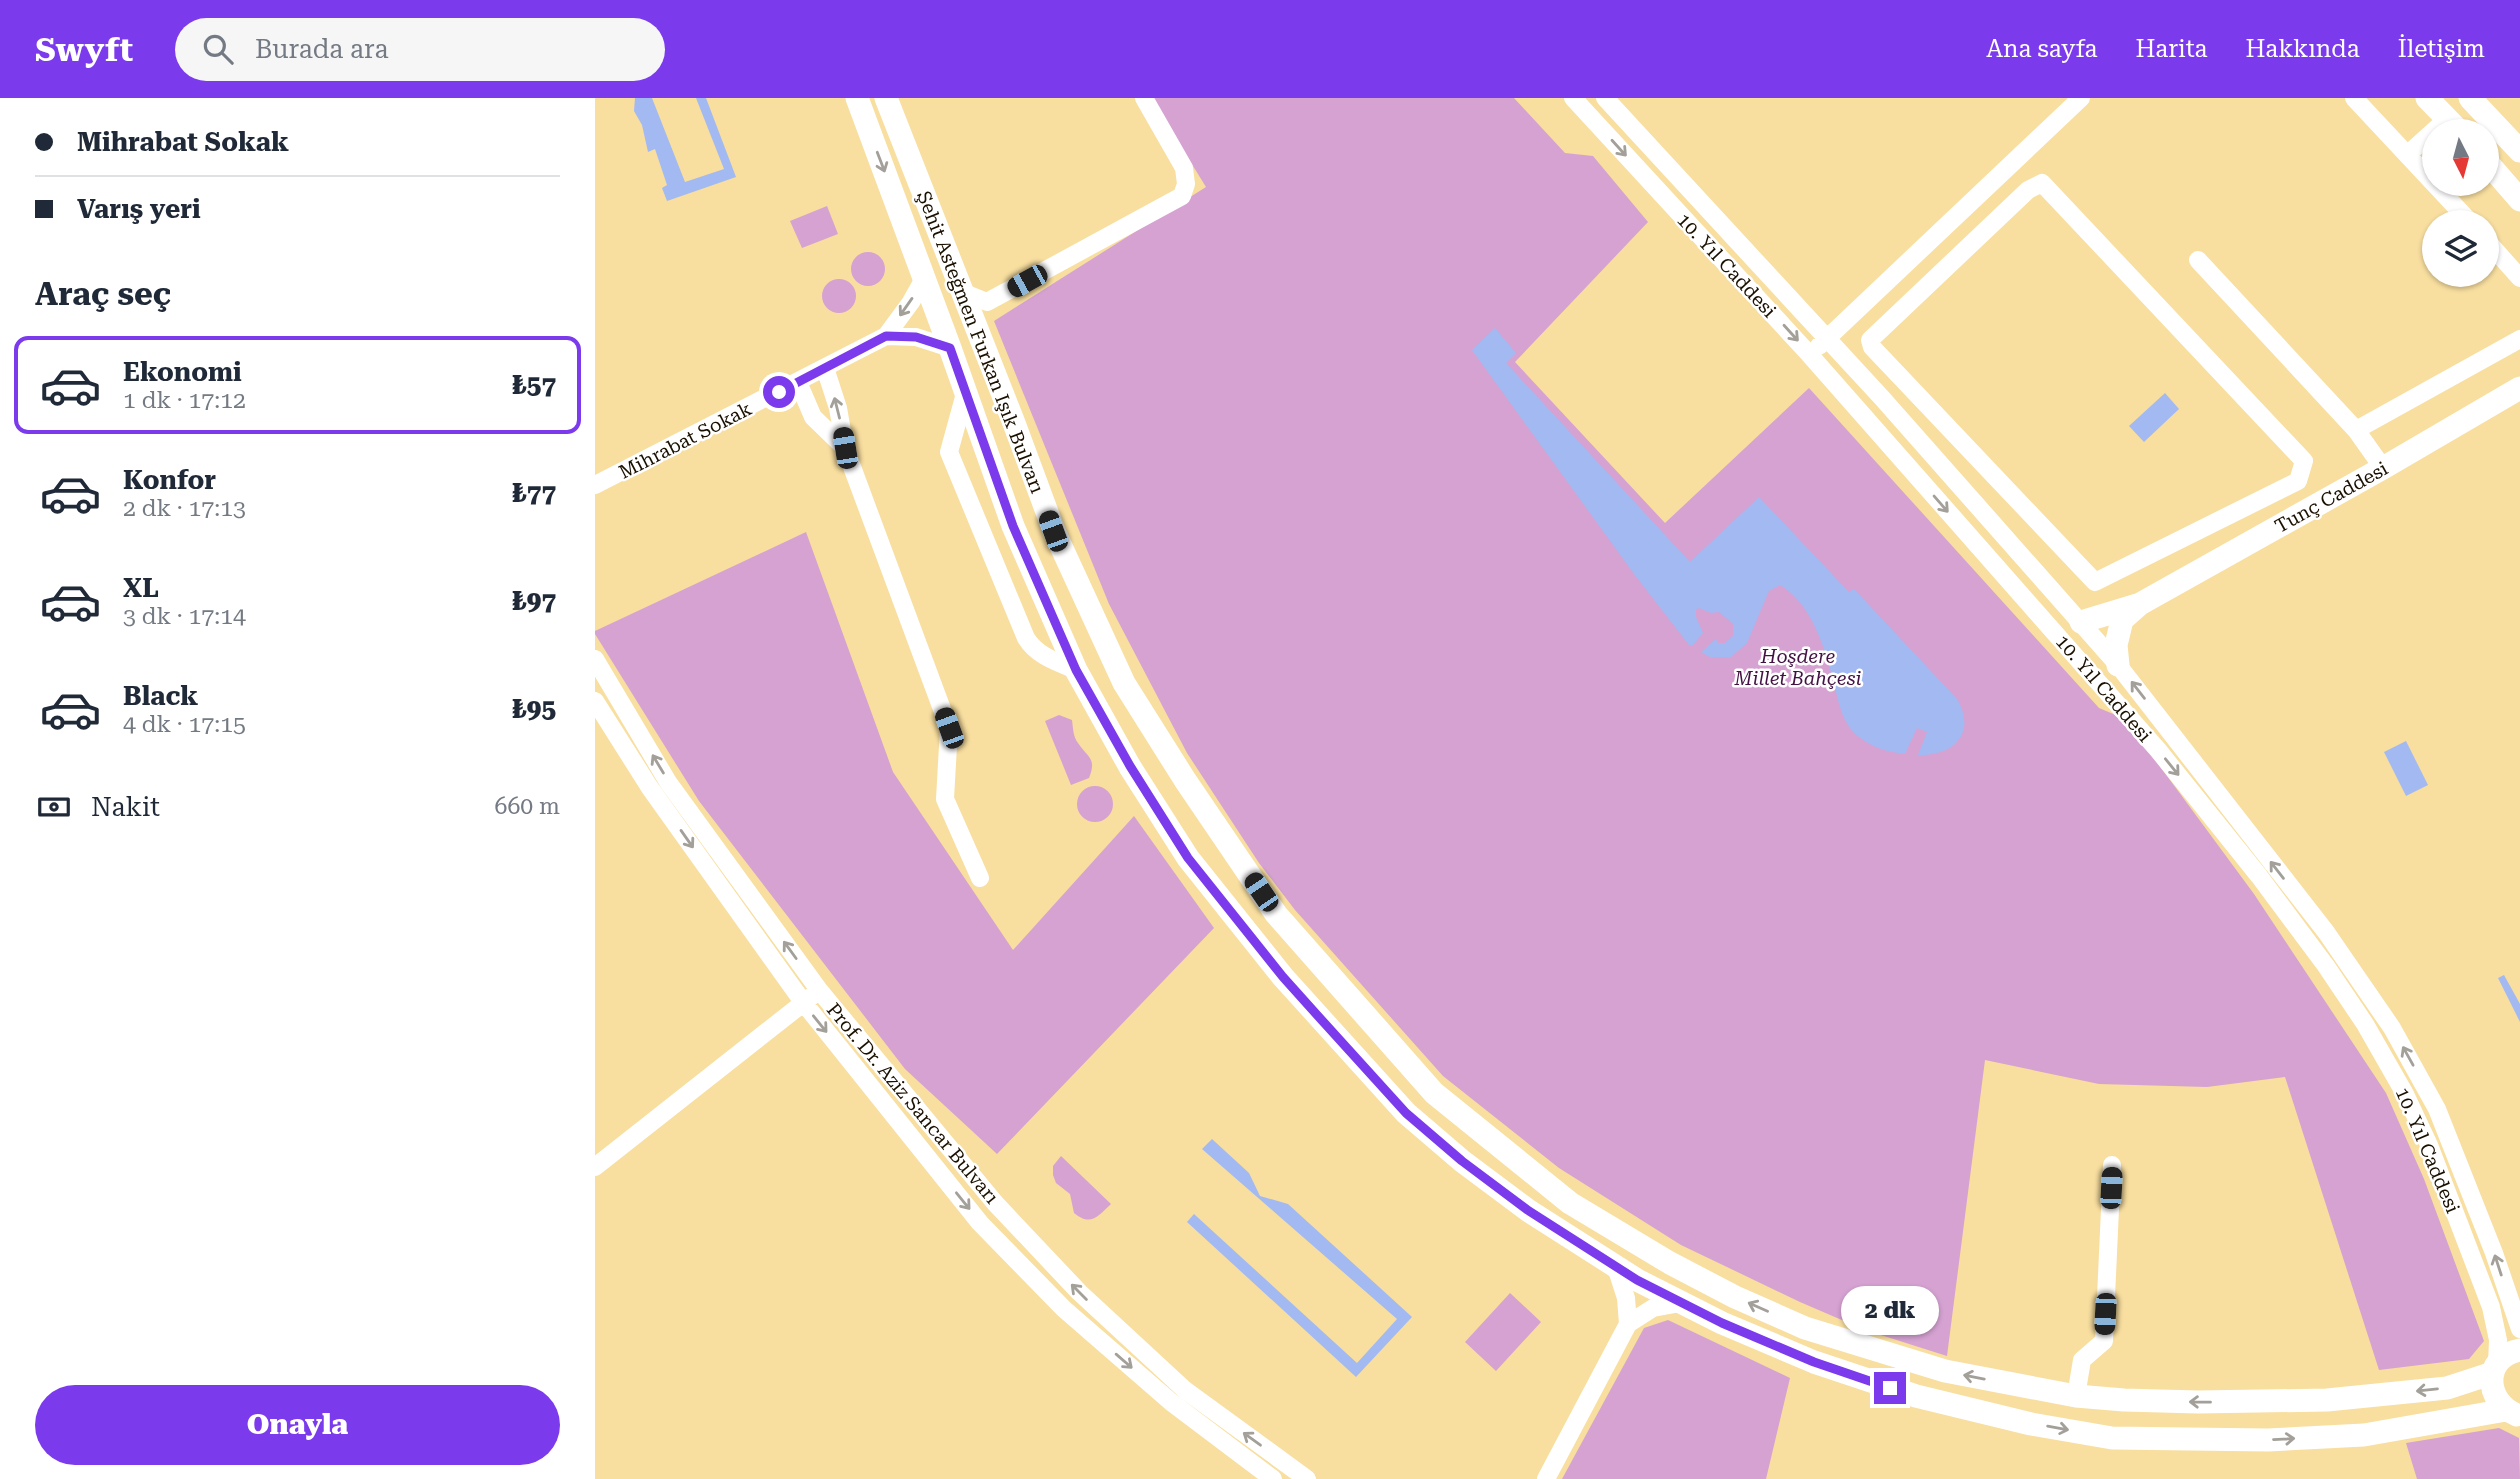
<!DOCTYPE html>
<html lang="tr">
<head>
<meta charset="utf-8">
<style>
  :root { --surface:#fff; --page:#f6f6f7; --text:#1f2937; --muted:#747a83; --line:#e0e1e3; --accent:#7c3aed }
  body { margin:0; font-family:"Roboto Serif",serif; background:var(--page); color:var(--text); height:100vh; display:flex; flex-direction:column; font-size:26px; white-space:nowrap }
  * { box-sizing:border-box; margin:0 }
  p { font-size:23px; color:var(--muted) }
  .icon { flex:none; width:38px; height:38px; fill:none; stroke:currentColor; stroke-width:2; stroke-linecap:round; stroke-linejoin:round }
  .map { position:relative; flex:1; overflow:hidden }
  .drawer { display:flex; flex-direction:column; background:var(--surface); width:595px }
  .drawer>* { flex:none }
  .guide { display:grid; align-content:center; height:154px; padding:0 35px; background:var(--surface) }
  .needle { width:46px; rotate:174deg }
  .buttons { position:absolute; left:1827px; top:21px; display:grid; gap:14px }
  .buttons a { display:grid; place-items:center; width:77px; height:77px; border-radius:50%; background:var(--surface); box-shadow:0 2px 5px #0004; font-size:35px }
  .end { position:absolute; width:32px; height:32px; margin:-16px; border:9px solid #7c3aed; background:#fff; box-shadow:0 0 0 4px #fff }
  .from { border-radius:50% }
  .bubble { position:absolute; height:49px; border-radius:24px; background:var(--surface); box-shadow:0 2px 5px #0004; font-size:23px; font-weight:800; line-height:49px; text-align:center }
  .car { position:absolute; width:21px; height:42px; margin:-21px -10px; border-radius:9px; box-shadow:0 0 5px 2px #0007; background:linear-gradient(#222 24%,#8ab4d8 0 40%,#222 0 76%,#8ab4d8 0 86%,#222 0) }
  .guide b { display:flex; align-items:center; gap:24px; height:66px; font-size:26px }
  .guide b+b { border-top:2px solid var(--line) }
  .guide i { width:18px; height:18px; background:var(--text) }
  ul { padding:0; list-style:none }
  li { display:flex; align-items:center; gap:21px; height:98px; margin:0 14px 10px; padding:0 21px; border:4px solid transparent; border-radius:14px }
  li div { flex:1 }
  li b { display:block; font-size:26px }
  li em { font-style:normal; font-weight:800 }
  li.on { border-color:var(--accent) }
  li>.icon { width:63px; height:63px; stroke-width:1.5 }
  h2 { padding:0 35px; font-size:32px; line-height:84px }
  .pay { display:flex; align-items:center; gap:18px; height:77px; padding:0 35px; font-size:26px }
  .pay p { margin-inline-start:auto }
  .cta { display:flex; gap:14px; margin-top:auto; padding:14px 35px }
  .cta a { flex:1; height:80px; border-radius:42px; background:var(--accent); color:#fff; font-size:28px; font-weight:800; line-height:80px; text-align:center }
  header { display:flex; align-items:center; gap:42px; box-sizing:border-box; height:98px; padding:0 35px; background:var(--accent); color:#fff }
  header strong { font-size:33px }
  nav { display:flex; gap:38px; margin-inline-start:auto; font-size:24px }
  .search { width:490px; height:63px; background:var(--page); display:flex; align-items:center; gap:18px; box-sizing:border-box; padding:0 24px; border-radius:38px; color:var(--muted); font-size:26px }
  main { display:flex; flex:1; min-height:0 }
  .map>svg:first-child { display:block }
  .green { fill:#d5a2d2 }
  .water { fill:#a2b9f2 }
  .lines { fill:none; stroke-linecap:round; stroke-linejoin:round }
  .minor { stroke:#fff; stroke-width:18 }
  .major { stroke:#fff; stroke-width:23 }
  .oneway { stroke:#a39f99 }
  .route { stroke:#7c3aed; stroke-width:9 }
  .labels { text-anchor:middle; stroke-width:5; stroke-linejoin:round; paint-order:stroke }
  .street-label { font-size:19px; fill:#1a1000; stroke:#fff }
  .park-label { font-size:19px; font-style:italic; fill:#431143; stroke:#fff }
</style>
</head>
<body>
<header>
<strong>Swyft</strong>
<div class="search"><svg class="icon" aria-label="search" viewBox="0 0 24 24"><circle cx="10" cy="10" r="6"/><path d="M15 15l6 6"/></svg>Burada ara</div>
<nav><a>Ana sayfa</a><a>Harita</a><a>Hakkında</a><a>İletişim</a></nav>
</header>
<main>
<section class="drawer">
<div class="guide">
<b><i class="from"></i>Mihrabat Sokak</b>
<b><i></i>Varış yeri</b>
</div>
<h2>Araç seç</h2>
<ul>
<li class="on"><svg class="icon" aria-label="car" viewBox="0 0 24 24"><path d="M5 17H2v-5l4-1 3-4h7l3 4 3 1v5h-3M9 17h6M6 11h13"/><circle cx="7" cy="17" r="2"/><circle cx="17" cy="17" r="2"/></svg><div><b>Ekonomi</b><p>1 dk · 17:12</p></div><em>₺57</em></li>
<li><svg class="icon" aria-label="car" viewBox="0 0 24 24"><path d="M5 17H2v-5l4-1 3-4h7l3 4 3 1v5h-3M9 17h6M6 11h13"/><circle cx="7" cy="17" r="2"/><circle cx="17" cy="17" r="2"/></svg><div><b>Konfor</b><p>2 dk · 17:13</p></div><em>₺77</em></li>
<li><svg class="icon" aria-label="car" viewBox="0 0 24 24"><path d="M5 17H2v-5l4-1 3-4h7l3 4 3 1v5h-3M9 17h6M6 11h13"/><circle cx="7" cy="17" r="2"/><circle cx="17" cy="17" r="2"/></svg><div><b>XL</b><p>3 dk · 17:14</p></div><em>₺97</em></li>
<li><svg class="icon" aria-label="car" viewBox="0 0 24 24"><path d="M5 17H2v-5l4-1 3-4h7l3 4 3 1v5h-3M9 17h6M6 11h13"/><circle cx="7" cy="17" r="2"/><circle cx="17" cy="17" r="2"/></svg><div><b>Black</b><p>4 dk · 17:15</p></div><em>₺95</em></li>
</ul>
<div class="pay"><svg class="icon" aria-label="cash" viewBox="0 0 24 24"><path d="M3 7h18v10H3z"/><circle cx="12" cy="12" r="2"/></svg>Nakit<p>660 m</p></div>
<div class="cta"><a>Onayla</a></div>
</section>
<div class="map">
<svg width="1925" height="1381" viewBox="0 0 1925 1381">
  <rect width="100%" height="100%" fill="#f8de9f"/>
  <path class="green" d="M556,0H919L970,55L998,58L1053,124L920,264L1070,425L1214,290L1504,610L1530,621L1659,796L1791,995L1829,1081L1889,1243L1874,1261L1784,1272L1690,979L1612,989L1504,986L1390,962L1352,1258L1270,1232L1205,1204L1086,1147L964,1070L848,978L700,812L664,765L592,655L514,506L399,223L611,89Z
    M232,108L243,136L207,150L195,123Z
    M256 171a17 17 0 1 1 34 0a17 17 0 1 1-34 0Z
    M227 198a17 17 0 1 1 34 0a17 17 0 1 1-34 0Z
    M211,434L298,674L418,852L539,718L619,830L402,1056L310,971L104,703L0,536V533Z
    M464,617L477,622C478,629 478,639 483,645C493,660 502,660 494,680L476,687L450,623Z
    M482 706a18 18 0 1 1 36 0a18 18 0 1 1-36 0Z
    M466,1058L516,1106C503,1118 496,1129 479,1115L475,1096L461,1085L458,1077V1068Z
    M915,1195L946,1224L901,1273L870,1244Z
    M1073,1222L1195,1280L1171,1381H967L1049,1230Z
    M1904,1330L1924,1340L1925,1381H1822L1811,1345Z"/>
  <path class="water" d="M40,0H57L90,84L129,71L101,0H111L141,79L72,103L67,90L72,87L60,51L53,54L47,27L39,13Z
    M900,230L921,255L911,265L1095,464L1164,399L1254,494L1259,491L1362,601C1382,635 1359,658 1323,657L1332,634L1322,630L1310,656C1293,654 1278,650 1264,639C1247,626 1244,605 1239,586C1230,551 1218,507 1185,487L1174,493L1152,545L1136,559H1115L1106,554L1121,541L1123,545H1130L1138,538V526L1124,514L1116,515L1104,510L1101,512V519L1108,535L1098,547H1094L1039,476L877,252Z
    M1570,295L1584,311L1549,344L1534,328Z
    M1811,643L1833,687L1811,698L1789,654Z
    M1909,877L1925,906V924L1903,880Z
    M617,1041L654,1075L665,1098L693,1106L817,1219L761,1279L592,1124L599,1116L762,1265L802,1221L607,1051Z"/>
  <g class="lines">
    <path class="minor" d="M978,0L1214,256L1563,652L1664,778L1731,868L1770,926L1810,996L1834,1047L1896,1209L1903,1242L1902,1266
      M1010,0L1287,300L1523,567L1731,834L1797,930L1842,1011L1899,1155L1925,1231
      M1759,0L1875,124
      M1812,57L1852,21
      M1447,85L1709,363L1703,383L1500,484L1277,249L1275,242L1433,92Z
      M1892,143L1925,180
      M1603,162L1761,332L1925,241
      M367,194L392,204L587,98L591,86L589,70L549,0
      M291,238L321,239L355,250
      M1224,248L1486,0
      M230,270L243,310L250,350L354,630L350,701L385,780
      M203,284L218,319L250,350
      M371,292L354,354L431,540C442,558 462,564 481,572
      M1761,332L1788,370
      M0,387L291,238L316,204L330,179
      M0,561L73,684L224,892L400,1105L484,1194L590,1292L712,1381
      M0,603L55,690L208,904L385,1125L469,1211L576,1304L678,1381
      M0,1069L217,898
      M1021,1169L1031,1200L1033,1226L1058,1210L1085,1205
      M1481,1298L1487,1262L1509,1243L1517,1067
      M951,1381L1033,1226"/>
    <path class="major" d="M262,0L355,250L418,428L481,572L535,669L593,760L688,879L811,1015L867,1063L934,1113L1042,1182L1127,1225L1219,1264L1321,1298L1436,1326L1517,1340L1673,1342L1769,1337L1911,1312
      M291,0L419,325L459,433L529,585L590,682L681,816L839,995L975,1105L1075,1165L1140,1199L1210,1230L1350,1273L1481,1298L1529,1302L1603,1304L1732,1302L1852,1290L1898,1275
      M1832,0L1864,33
      M1875,0L1925,53
      M1892,64L1925,102
      M1486,524L1542,507
      M1523,567L1521,547L1527,522L1545,506L1788,370L1925,290
      M1922,1317C1889,1304 1887,1259 1925,1252"/>
  </g>
  <defs><path id="oneway-shaft" d="M-6 0H5M1.5-3L5.5 0L1.5 3" fill="none" stroke-width="1.6" stroke-linecap="round" stroke-linejoin="round" transform="scale(1.75)"/></defs>
  <g class="oneway">
    <use href="#oneway-shaft" transform="translate(1024 50) rotate(48)"/>
    <use href="#oneway-shaft" transform="translate(286 64) rotate(69)"/>
    <use href="#oneway-shaft" transform="translate(311 209) rotate(125)"/>
    <use href="#oneway-shaft" transform="translate(1196 235) rotate(48)"/>
    <use href="#oneway-shaft" transform="translate(242 310) rotate(-104)"/>
    <use href="#oneway-shaft" transform="translate(1346 406) rotate(49)"/>
    <use href="#oneway-shaft" transform="translate(1543 592) rotate(-128)"/>
    <use href="#oneway-shaft" transform="translate(63 666) rotate(-121)"/>
    <use href="#oneway-shaft" transform="translate(1577 669) rotate(51)"/>
    <use href="#oneway-shaft" transform="translate(92 741) rotate(55)"/>
    <use href="#oneway-shaft" transform="translate(1682 772) rotate(-128)"/>
    <use href="#oneway-shaft" transform="translate(195 852) rotate(-126)"/>
    <use href="#oneway-shaft" transform="translate(225 926) rotate(51)"/>
    <use href="#oneway-shaft" transform="translate(1813 958) rotate(-119)"/>
    <use href="#oneway-shaft" transform="translate(368 1103) rotate(51)"/>
    <use href="#oneway-shaft" transform="translate(1903 1167) rotate(-108)"/>
    <use href="#oneway-shaft" transform="translate(484 1194) rotate(-135)"/>
    <use href="#oneway-shaft" transform="translate(1163 1209) rotate(-156)"/>
    <use href="#oneway-shaft" transform="translate(529 1263) rotate(41)"/>
    <use href="#oneway-shaft" transform="translate(1379 1279) rotate(-169)"/>
    <use href="#oneway-shaft" transform="translate(1832 1292) rotate(174)"/>
    <use href="#oneway-shaft" transform="translate(1605 1304) rotate(-179)"/>
    <use href="#oneway-shaft" transform="translate(1463 1330) rotate(10)"/>
    <use href="#oneway-shaft" transform="translate(657 1341) rotate(-144)"/>
    <use href="#oneway-shaft" transform="translate(1689 1341) rotate(-3)"/>
  </g>
  <g class="lines">
    <path class="route" d="M184,294L291,238L321,239L355,250L418,428L481,572L535,668L593,760L688,879L723,918L811,1015L867,1063L934,1113L1042,1182L1127,1225L1219,1264L1295,1290"/>
  </g>
  <g class="labels">
    <g class="street-label">
      <text transform="translate(1132 167) rotate(47)" y="7">10. Yıl Caddesi</text>
      <text transform="translate(386 244) rotate(69)" y="7">Şehit Asteğmen Furkan Işık Bulvarı</text>
      <text transform="translate(90 342) rotate(-27)" y="7">Mihrabat Sokak</text>
      <text transform="translate(1736 399) rotate(-29)" y="7">Tunç Caddesi</text>
      <text transform="translate(1509 590) rotate(49)" y="7">10. Yıl Caddesi</text>
      <text transform="translate(318 1005) rotate(50)" y="7">Prof. Dr. Aziz Sancar Bulvarı</text>
      <text transform="translate(1833 1052) rotate(67)" y="7">10. Yıl Caddesi</text>
    </g>
    <g class="park-label">
      <text x="1203" y="565">Hoşdere<tspan x="1203" dy="22">Millet Bahçesi</tspan></text>
    </g>
  </g>
</svg>
<div class="buttons">
<a><svg class="needle" viewBox="-14 -14 28 28"><path d="M0-13l5 13h-10z" fill="#e53935"/><path d="M0 13l5-13h-10z" fill="#747a83"/></svg></a>
<a><svg class="icon" aria-label="layers" viewBox="0 0 24 24"><path d="M12 4l9 5-9 5-9-5zM3 14l9 5 9-5"/></svg></a>
</div>
<i class="end from" style="left:184px;top:294px"></i>
<i class="end" style="left:1295px;top:1290px"></i>
<div class="bubble" style="left:1246px;top:1188px;width:98px">2 dk</div>
<i class="car" style="left:432px;top:183px;rotate:241deg"></i>
<i class="car" style="left:250px;top:350px;rotate:351deg"></i>
<i class="car" style="left:458px;top:433px;rotate:340deg"></i>
<i class="car" style="left:354px;top:630px;rotate:340deg"></i>
<i class="car" style="left:666px;top:794px;rotate:326deg"></i>
<i class="car" style="left:1516px;top:1090px;rotate:3deg"></i>
<i class="car" style="left:1510px;top:1216px;rotate:183deg"></i>
</div>
</main>
</body>
</html>
